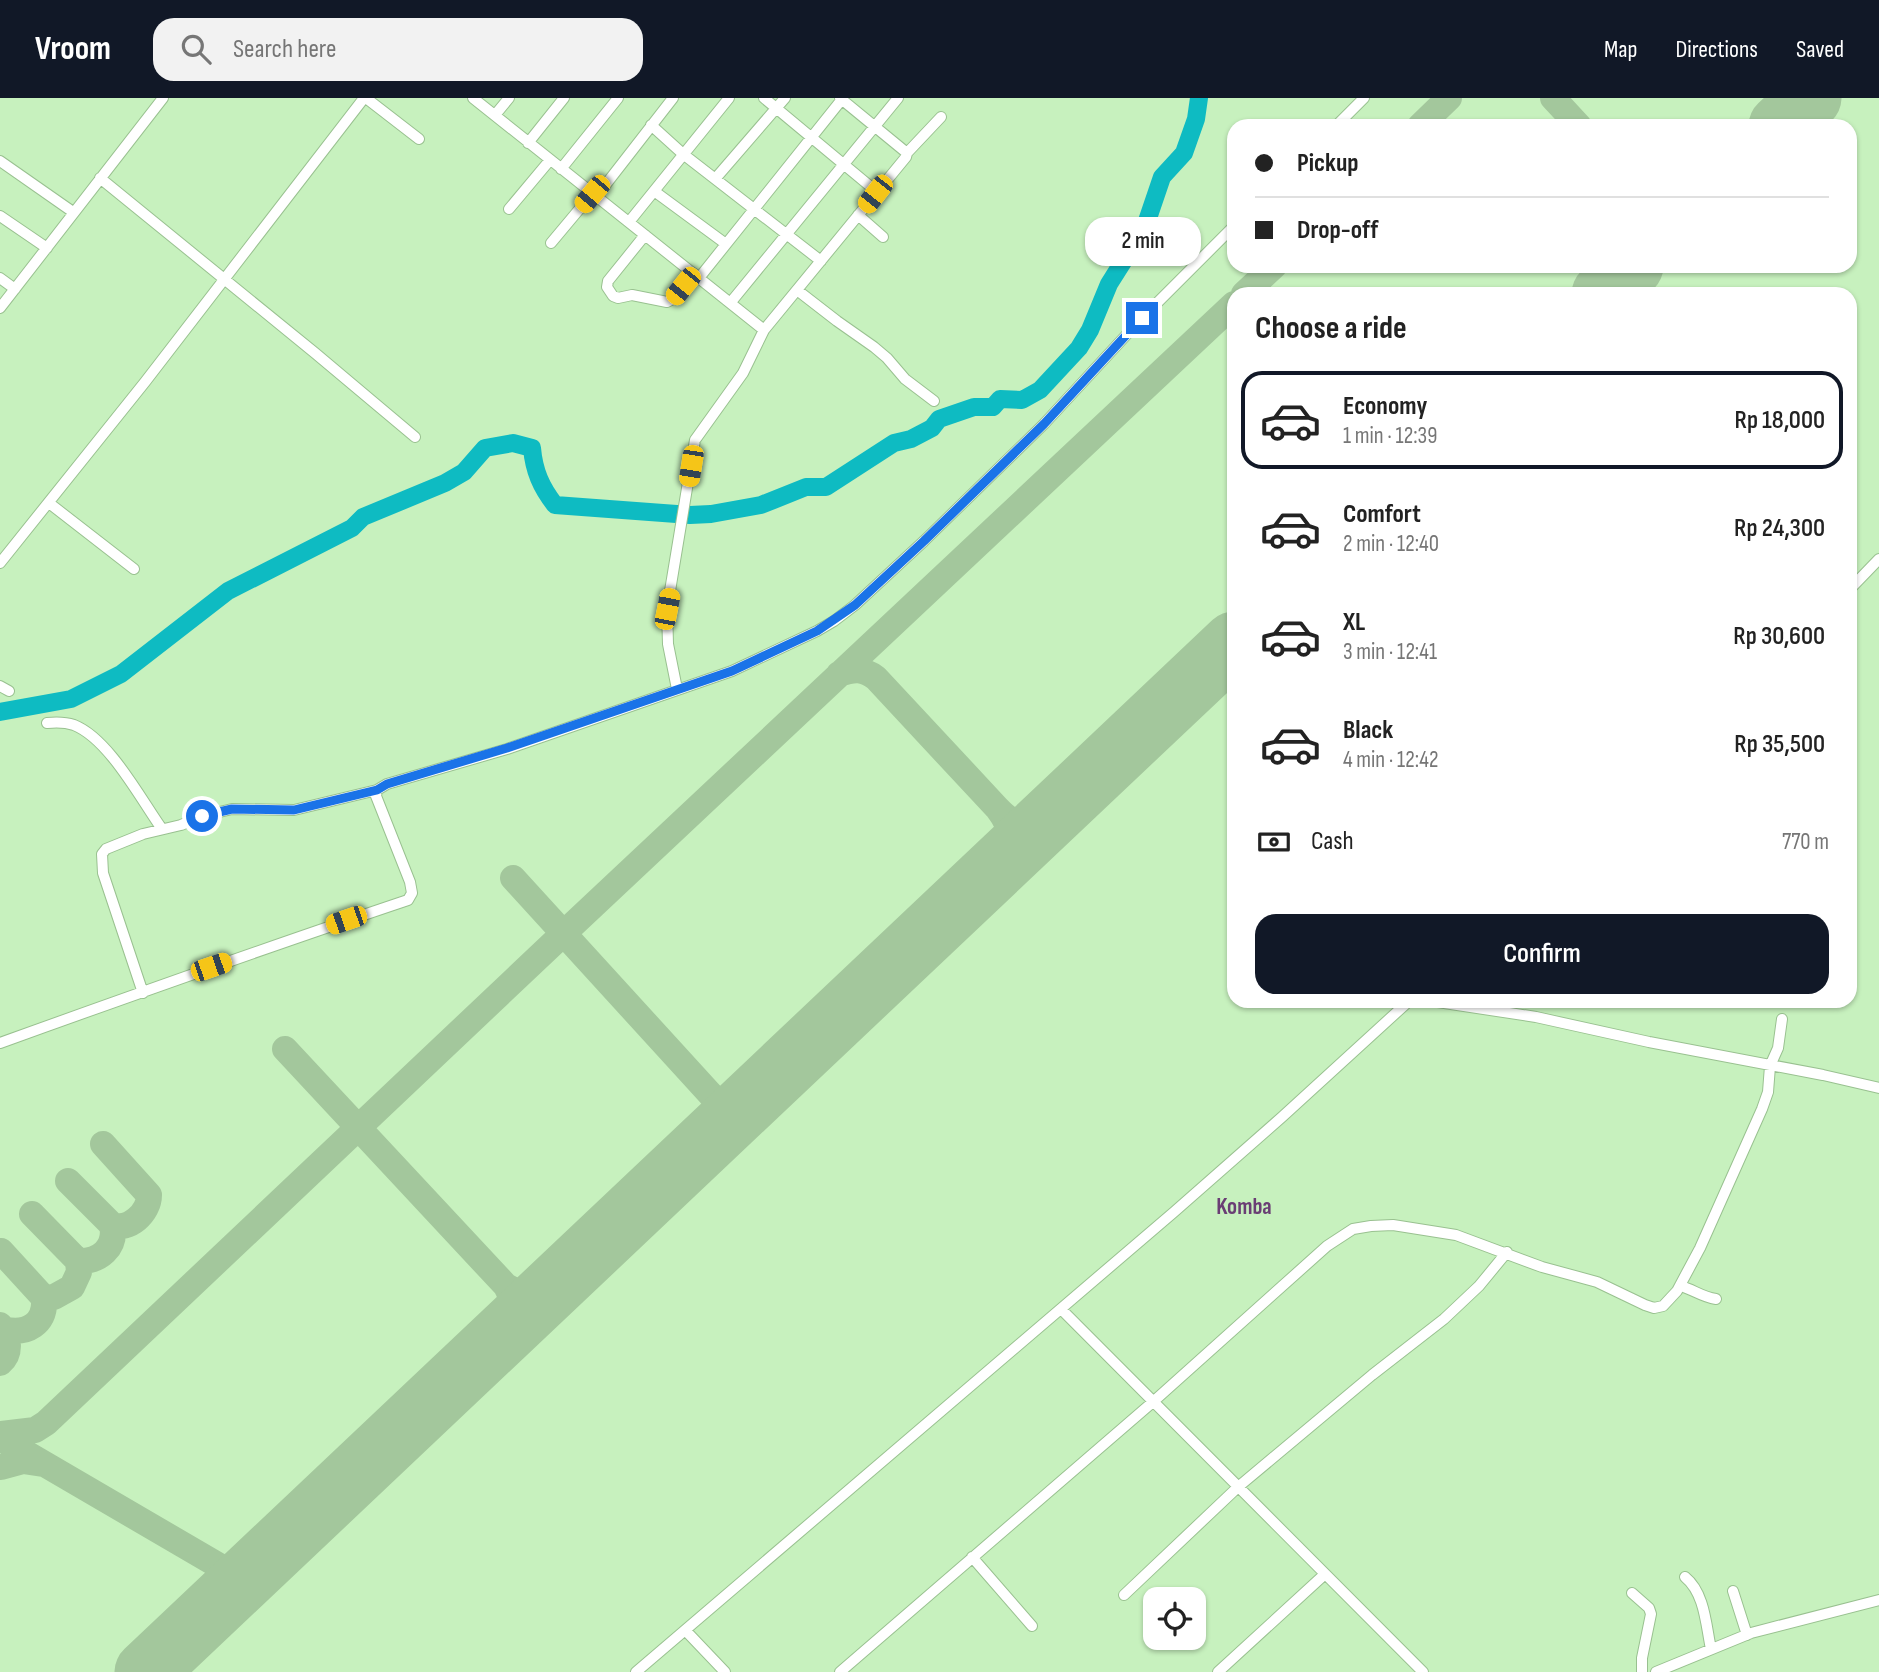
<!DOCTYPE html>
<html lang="en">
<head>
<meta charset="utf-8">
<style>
  :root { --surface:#fff; --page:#f2f2f2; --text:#222; --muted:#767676; --line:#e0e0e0; --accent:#111827 }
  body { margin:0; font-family:"Sofia Sans Condensed",sans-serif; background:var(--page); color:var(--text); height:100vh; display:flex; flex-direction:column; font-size:26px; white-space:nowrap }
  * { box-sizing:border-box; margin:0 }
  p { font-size:23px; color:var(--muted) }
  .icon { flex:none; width:38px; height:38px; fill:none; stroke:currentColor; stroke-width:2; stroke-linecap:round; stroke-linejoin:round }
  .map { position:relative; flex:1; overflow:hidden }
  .side { position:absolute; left:1227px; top:189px; width:630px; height:721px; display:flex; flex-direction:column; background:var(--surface); border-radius:21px; box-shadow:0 2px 5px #0004 }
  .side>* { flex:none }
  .guide { position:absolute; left:1227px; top:21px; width:630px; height:154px; border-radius:21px; box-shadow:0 2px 5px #0004; display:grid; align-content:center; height:154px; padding:0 28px; background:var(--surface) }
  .tools { position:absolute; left:1143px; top:1489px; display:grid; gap:14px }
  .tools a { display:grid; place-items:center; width:63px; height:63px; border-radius:14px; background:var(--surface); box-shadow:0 2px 5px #0004; font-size:35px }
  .end { position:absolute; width:32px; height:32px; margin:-16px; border:9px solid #1a73e8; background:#fff; box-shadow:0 0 0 4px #fff }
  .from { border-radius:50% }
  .bubble { position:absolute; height:49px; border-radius:21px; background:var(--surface); box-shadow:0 2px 5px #0004; font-size:23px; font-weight:600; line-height:49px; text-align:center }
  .car { position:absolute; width:21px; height:42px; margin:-21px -10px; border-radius:9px; box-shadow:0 0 5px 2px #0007; background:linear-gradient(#f5c518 24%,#345 0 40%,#f5c518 0 76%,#345 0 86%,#f5c518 0) }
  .guide b { display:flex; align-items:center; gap:24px; height:66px; font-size:26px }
  .guide b+b { border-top:2px solid var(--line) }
  .guide i { width:18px; height:18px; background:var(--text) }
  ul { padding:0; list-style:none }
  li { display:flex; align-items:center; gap:21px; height:98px; margin:0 14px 10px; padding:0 14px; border:4px solid transparent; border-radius:21px }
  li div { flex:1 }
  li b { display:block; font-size:26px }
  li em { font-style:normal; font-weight:600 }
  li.active { border-color:var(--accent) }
  li>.icon { width:63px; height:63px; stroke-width:1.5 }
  h2 { padding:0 28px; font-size:32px; line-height:84px }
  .pay { display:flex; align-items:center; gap:18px; height:77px; padding:0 28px; font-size:26px }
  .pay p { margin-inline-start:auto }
  .cta { display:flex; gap:14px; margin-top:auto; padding:14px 28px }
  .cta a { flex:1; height:80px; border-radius:21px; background:var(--accent); color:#fff; font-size:28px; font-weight:600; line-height:80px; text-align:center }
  header { display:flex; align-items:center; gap:42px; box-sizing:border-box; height:98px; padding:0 35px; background:var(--accent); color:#fff }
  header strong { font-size:33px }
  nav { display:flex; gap:38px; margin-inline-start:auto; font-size:24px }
  .search { width:490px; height:63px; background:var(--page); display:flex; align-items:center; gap:18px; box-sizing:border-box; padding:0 24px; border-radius:21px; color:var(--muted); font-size:26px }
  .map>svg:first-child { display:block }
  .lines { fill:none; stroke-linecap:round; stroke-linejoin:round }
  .river { stroke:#0ebbc2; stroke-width:18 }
  .taxiway { stroke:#a3c79c; stroke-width:26 }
  .runway { stroke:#a3c79c; stroke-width:63 }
  .minor-casing { stroke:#99c190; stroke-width:12 }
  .minor { stroke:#fff; stroke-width:10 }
  .route { stroke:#1a73e8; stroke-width:9 }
  .labels { text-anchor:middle; stroke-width:5; stroke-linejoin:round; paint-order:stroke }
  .quarter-label { font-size:23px; font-weight:bold; fill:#6a3e74; stroke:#c7f1be }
</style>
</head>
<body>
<header>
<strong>Vroom</strong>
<div class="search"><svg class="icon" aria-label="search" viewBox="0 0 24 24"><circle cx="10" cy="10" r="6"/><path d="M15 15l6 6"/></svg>Search here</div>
<nav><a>Map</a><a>Directions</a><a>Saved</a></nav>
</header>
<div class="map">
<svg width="1879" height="1574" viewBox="0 0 1879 1574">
  <rect width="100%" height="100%" fill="#c7f1be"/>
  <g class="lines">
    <path class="river" d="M0,614L71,601L121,576L228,493L352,430L363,419L445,385L464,374L485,350L513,345L532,350C534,373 541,389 555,407L690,417L711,416L761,407L806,389H826L894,345L911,341L932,330L939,321L974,309H993L1000,301L1022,302L1040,292L1079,250L1090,232L1109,186L1145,129L1162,79L1184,55L1196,21L1199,0"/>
    <path class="taxiway" d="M1553,0L1579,28
      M1420,28L1449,0
      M1244,196L1274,168
      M839,576C854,571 863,570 876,580L998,711
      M513,780L732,1020
      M978,788C1002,761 1025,746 998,711C1022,736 1034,728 1059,710
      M285,951L506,1188L523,1197L551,1191
      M103,1046L149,1097C149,1115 129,1133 112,1127
      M68,1083L112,1127C117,1150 99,1164 78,1163
      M32,1116L78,1163L79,1174L72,1189L54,1199L44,1200
      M1,1153L44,1200C46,1226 27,1237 3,1231
      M0,1227C9,1239 12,1255 0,1265
      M500,1239C513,1222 517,1208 506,1188
      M0,1336L35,1332L46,1325L564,835L1234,206
      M0,1340L221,1469C242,1478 254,1470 270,1457
      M1,1369L23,1363L43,1366
      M207,1516C223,1497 227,1490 216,1466"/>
    <path class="runway" d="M1780,28L1810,0
      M1603,196L1632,168
      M146,1574L1234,545"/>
    <g class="minor-casing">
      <path id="minor" d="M366,0L419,41
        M473,0L764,232
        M764,0L877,94
        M840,0L907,55
        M495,17L509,0
        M651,27L683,56L821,163
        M1336,28L1364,0
        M528,45L564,0
        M0,63L73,114
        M561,71L618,0
        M100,80L315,255L415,339
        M715,81L785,0
        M654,93L726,146
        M596,99L673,0
        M509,111L550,62
        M858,117L883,139
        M0,118L47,150
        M629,124L729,0
        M645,137L608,183L607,189L613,198L618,200L632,197L667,204L673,201L693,175
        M551,145L592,96
        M0,180L15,191
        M699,180L843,0
        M797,192L837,223L874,249L887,260L905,281L934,303
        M731,204L898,0
        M0,210L163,0
        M49,405L134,471
        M0,465L145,284L364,0
        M1850,491L1879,461
        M0,588L9,593
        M677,591L668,546L667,511L695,342L743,275L764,232L906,59L907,55L941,19
        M47,625C56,624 65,624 74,627C109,641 140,700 162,731
        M143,895L103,775L102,756L106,751L143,736L181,727L203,718L232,711L294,712L377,692L387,686L507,651L732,573L817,533L834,523L855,507L924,443L1044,326L1142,220L1234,128
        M1431,903L1536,919L1649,944L1823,977L1879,990
        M0,945C136,896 271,848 408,802L412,795L410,784L376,698L377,692
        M1681,1188C1694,1192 1702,1199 1716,1201
        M1061,1211L1423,1574
        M972,1459L1032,1528
        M1685,1479C1705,1495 1706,1528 1711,1551
        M1733,1493L1747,1537
        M1632,1495L1649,1510L1651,1516L1642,1560V1574
        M1124,1497L1238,1389L1372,1277L1444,1221L1479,1188L1507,1154
        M686,1533L725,1574
        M636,1574L1174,1114L1282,1019L1409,903
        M840,1574L1154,1303L1327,1148L1353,1131L1371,1128L1393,1127L1456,1137L1542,1169L1597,1184L1645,1207L1654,1210L1663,1208L1677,1193L1700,1150L1762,1011L1768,994L1770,968L1778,950L1782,921
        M1218,1574L1325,1476
        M1656,1574L1751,1535L1879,1502"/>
    </g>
    <use href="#minor" class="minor"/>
  </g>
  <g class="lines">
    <path class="route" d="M202,718L232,711L294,712L377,692L387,686L507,650L732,573L817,533L855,507L924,443L1044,326L1142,220"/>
  </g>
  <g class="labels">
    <g class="quarter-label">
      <text x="1244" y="1116">Komba</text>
    </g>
  </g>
</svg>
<div class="tools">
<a><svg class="icon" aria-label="locate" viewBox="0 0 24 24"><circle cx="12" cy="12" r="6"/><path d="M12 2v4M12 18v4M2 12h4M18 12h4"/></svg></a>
</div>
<i class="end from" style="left:202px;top:718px"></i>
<i class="end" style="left:1142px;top:220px"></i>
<div class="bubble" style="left:1085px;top:119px;width:116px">2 min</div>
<i class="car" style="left:592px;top:96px;rotate:220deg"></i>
<i class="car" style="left:875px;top:96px;rotate:218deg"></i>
<i class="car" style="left:683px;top:188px;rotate:219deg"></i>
<i class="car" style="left:691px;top:368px;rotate:189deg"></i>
<i class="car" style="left:667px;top:511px;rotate:11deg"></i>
<i class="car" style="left:346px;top:822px;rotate:251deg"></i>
<i class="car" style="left:211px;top:869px;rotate:71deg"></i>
<div class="guide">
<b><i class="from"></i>Pickup</b>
<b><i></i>Drop-off</b>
</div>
<section class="side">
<h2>Choose a ride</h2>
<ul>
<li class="active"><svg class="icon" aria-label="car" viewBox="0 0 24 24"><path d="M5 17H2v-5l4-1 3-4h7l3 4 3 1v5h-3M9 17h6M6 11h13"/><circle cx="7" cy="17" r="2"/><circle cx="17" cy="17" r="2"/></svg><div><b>Economy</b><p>1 min · 12:39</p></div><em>Rp 18,000</em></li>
<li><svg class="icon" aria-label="car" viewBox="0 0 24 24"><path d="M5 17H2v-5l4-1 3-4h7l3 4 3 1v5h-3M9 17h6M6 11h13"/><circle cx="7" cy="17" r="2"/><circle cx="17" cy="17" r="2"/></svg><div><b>Comfort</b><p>2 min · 12:40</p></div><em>Rp 24,300</em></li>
<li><svg class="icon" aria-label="car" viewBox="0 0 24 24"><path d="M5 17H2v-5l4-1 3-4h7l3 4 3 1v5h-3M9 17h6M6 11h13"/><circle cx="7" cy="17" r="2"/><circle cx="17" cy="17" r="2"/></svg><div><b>XL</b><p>3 min · 12:41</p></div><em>Rp 30,600</em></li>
<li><svg class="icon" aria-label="car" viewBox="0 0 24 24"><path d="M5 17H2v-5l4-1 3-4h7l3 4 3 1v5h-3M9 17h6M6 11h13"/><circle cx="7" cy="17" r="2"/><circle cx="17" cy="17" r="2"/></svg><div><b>Black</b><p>4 min · 12:42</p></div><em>Rp 35,500</em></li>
</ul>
<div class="pay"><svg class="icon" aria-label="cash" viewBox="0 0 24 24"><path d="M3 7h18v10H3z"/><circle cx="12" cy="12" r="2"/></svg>Cash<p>770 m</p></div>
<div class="cta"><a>Confirm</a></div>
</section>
</div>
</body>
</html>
